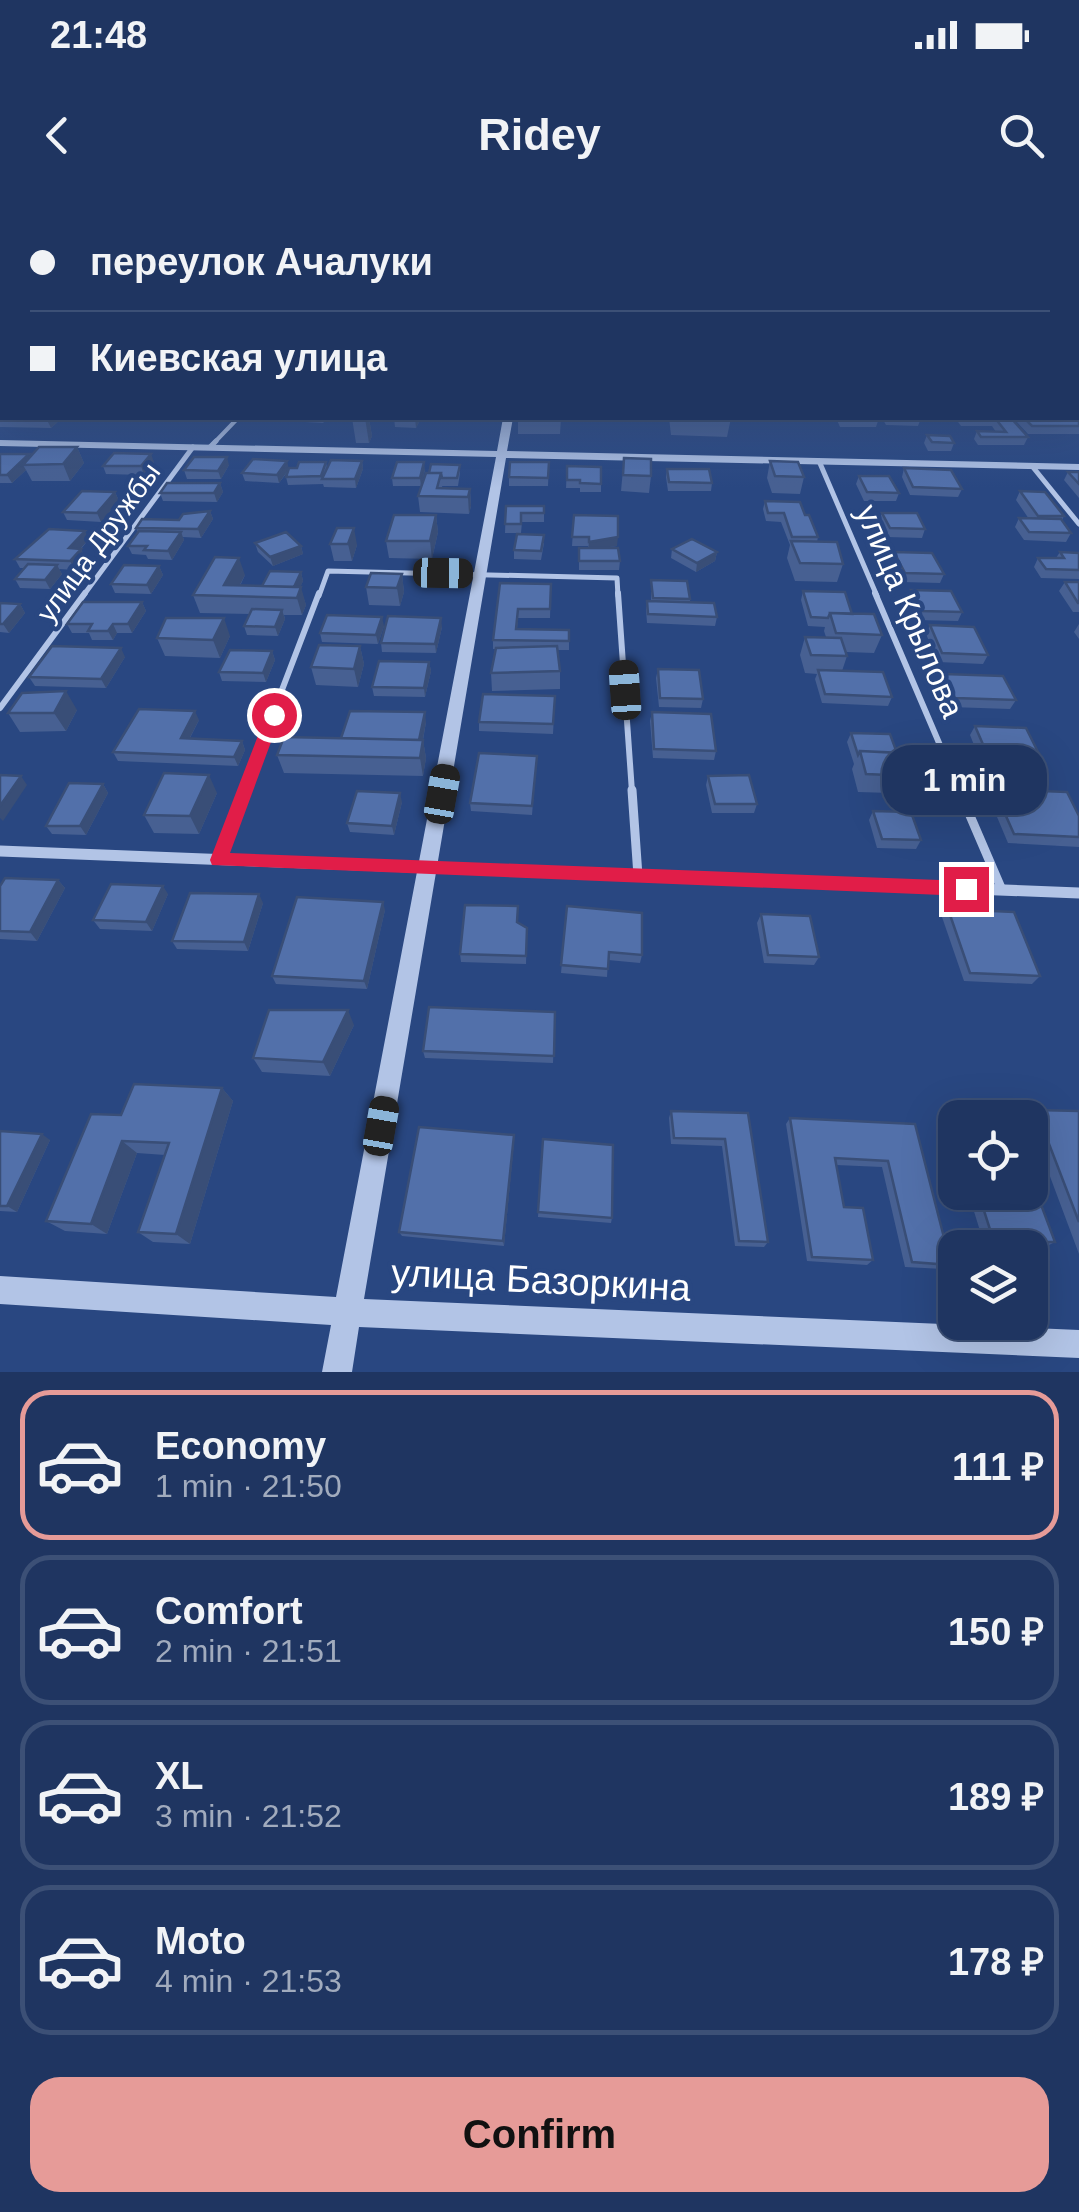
<!DOCTYPE html>
<html lang="en">
<head>
<meta charset="utf-8">
<style>
  :root { --surface:#1f3561; --page:#273d67; --text:#f1f3f6; --muted:#a1abbd; --line:#3c5076; --accent:#e69b98 }
  body { margin:0; font-family:Arial,sans-serif; background:var(--page); color:var(--text); height:100vh; display:flex; flex-direction:column; font-size:38px; white-space:nowrap }
  * { box-sizing:border-box; margin:0 }
  p { font-size:32px; color:var(--muted) }
  .icon { flex:none; width:55px; height:55px; fill:none; stroke:currentColor; stroke-width:2; stroke-linecap:round; stroke-linejoin:round }
  .map { position:relative; height:1172px; overflow:hidden }
  .details { display:flex; flex-direction:column; background:var(--surface); flex:1 }
  .details>* { flex:none }
  .banner { position:absolute; left:0px; top:0px; width:1080px; height:220px; box-shadow:0 10px 40px #0002,0 0 0 2px var(--line); display:grid; align-content:center; height:220px; padding:0 30px; background:var(--surface) }
  .fabs { position:absolute; left:938px; top:900px; display:grid; gap:20px }
  .fabs a { display:grid; place-items:center; width:110px; height:110px; border-radius:20px; background:var(--surface); box-shadow:0 10px 40px #0002,0 0 0 2px var(--line); font-size:50px }
  .end { position:absolute; width:45px; height:45px; margin:-22px; border:12px solid #e11d48; background:#fff; box-shadow:0 0 0 5px #fff }
  .from { border-radius:50% }
  .bubble { position:absolute; height:70px; border-radius:30px; background:var(--surface); box-shadow:0 10px 40px #0002,0 0 0 2px var(--line); font-size:32px; font-weight:700; line-height:70px; text-align:center }
  .car { position:absolute; width:30px; height:60px; margin:-30px -15px; border-radius:12px; box-shadow:0 0 8px 2px #0007; background:linear-gradient(#222 24%,#8ab4d8 0 40%,#222 0 76%,#8ab4d8 0 86%,#222 0) }
  .banner b { display:flex; align-items:center; gap:35px; height:95px; font-size:38px }
  .banner b+b { border-top:2px solid var(--line) }
  .banner i { width:25px; height:25px; background:var(--text) }
  ul { padding:18px 0 0; list-style:none }
  li { display:flex; align-items:center; gap:30px; height:150px; margin:0 20px 15px; padding:0 10px; border:5px solid var(--line); border-radius:30px }
  li div { flex:1 }
  li b { display:block; font-size:38px }
  li em { font-style:normal; font-weight:700 }
  li.active { border-color:var(--accent) }
  li>.icon { width:90px; height:90px; stroke-width:1.5 }
  .button { display:flex; gap:20px; margin-top:auto; padding:20px 30px }
  .button a { flex:1; height:115px; border-radius:30px; background:var(--accent); color:#111; font-size:40px; font-weight:700; line-height:115px; text-align:center }
  .status { display:flex; justify-content:space-between; align-items:center; height:70px; padding:0 50px; background:var(--surface); direction:ltr }
  .status svg { height:28px; fill:currentColor }
  header { display:flex; justify-content:space-between; align-items:center; height:130px; padding:0 30px; background:var(--surface); font-size:45px; font-weight:700 }
  .map>svg:first-child { display:block }
  .lines { fill:none; stroke-linecap:round; stroke-linejoin:round }
  .service-far3 { stroke:#b2c4e6; stroke-width:4 }
  .service-far2 { stroke:#b2c4e6; stroke-width:5 }
  .service-far1 { stroke:#b2c4e6; stroke-width:6 }
  .service { stroke:#b2c4e6; stroke-width:9 }
  .minor { stroke:#b2c4e6; stroke-width:11 }
  .tertiary { fill:#b2c4e6; fill-rule:evenodd }
  .wall { fill:#476092 }
  .shaded-wall { fill:#394e77 }
  .building { fill:#5270aa; stroke:#394e77; stroke-width:2.5 }
  .route { fill:#e11d48 }
  .labels { text-anchor:middle; stroke-width:9; stroke-linejoin:round; paint-order:stroke }
  .far-street-label { font-size:28px; fill:#fff; stroke:#294781 }
  .street-label { font-size:32px; fill:#fff; stroke:#294781 }
  .near-street-label { font-size:38px; fill:#fff; stroke:#294781 }
</style>
</head>
<body>
<div class="status"><b>21:48</b><svg viewBox="0 0 49 12"><path d="M0 12V9h3v3zM5 12V6h3v6zM10 12V3h3v9zM15 12V0h3v12zM26 1h20v11H26zM47 4h2v5h-2z"/></svg></div>
<header><svg class="icon" aria-label="back" viewBox="0 0 24 24"><path d="M15 5l-7 7 7 7"/></svg>Ridey<svg class="icon" aria-label="search" viewBox="0 0 24 24"><circle cx="10" cy="10" r="6"/><path d="M15 15l6 6"/></svg></header>
<div class="map">
<svg width="1079" height="1172" viewBox="0 0 1079 1172">
  <rect width="100%" height="100%" fill="#294781"/>
  <g class="lines">
    <path class="service-far3" d="M213,244L238,218"/>
    <path class="service-far2" d="M210,247L216,241
      M819,261L877,396
      M1032,266L1079,324
      M83,396L193,247
      M319,396L328,371L617,378L618,396"/>
    <path class="service-far1" d="M618,393L632,592
      M875,393L960,592
      M0,508L85,393
      M243,592L319,393"/>
    <path class="service" d="M632,590L638,676
      M959,590L1002,690
      M218,659L244,590"/>
    <path class="minor" d="M0,651L1079,693"/>
    <path class="tertiary" d="M503,218H513L507,251L1079,264V270L506,258L364,1099L1079,1130V1158L359,1127L352,1172H322L331,1125L0,1104V1076L336,1097L496,257L0,246V240L497,251Z"/>
  </g>
  <path class="wall" d="M0,215L2,218H60L61,219L51,228L0,227Z
    M1079,215V234H1028L1015,220L1016,218H1078Z
    M287,218H328L323,223L287,221Z
    M352,218H369L372,236L369,243H356Z
    M394,218H421L416,228L395,227Z
    M518,218H590V220L561,219L560,234H518Z
    M669,218H731L727,237L671,235Z
    M782,218H814L813,221L782,220Z
    M836,218H879L876,227H840Z
    M882,218H921L918,226L886,225Z
    M955,218H1011L1028,237L1024,245H978L974,239L977,231L996,232L992,226H961Z
    M927,235L954,243L951,251H928L924,243Z
    M77,247L84,263L70,281H32L26,270L12,283H0V254L30,257Z
    M624,258L651,276L649,293L621,291Z
    M362,261L363,269L356,288L324,287L323,284L288,285L286,277L289,270L279,283L245,281L242,273L289,269L326,262L327,268Z
    M770,261L804,277L800,294L772,293L767,278Z
    M154,262L144,275L106,274L103,266Z
    M549,262L548,286H509V277Z
    M229,265L221,279H187L184,270Z
    M460,265V273L458,286H442L443,289H470L471,306L469,314L420,312L418,296Z
    M567,266L601,284V292H580V288H566Z
    M904,268L962,289L958,297L910,295L902,277Z
    M667,269L712,283L711,291H668L666,277Z
    M425,270L421,286H393L392,278Z
    M1068,272H1079V298L1064,280Z
    M859,276L899,293L896,301H864L856,284Z
    M220,283L223,292L217,302L163,301L160,293Z
    M1020,291L1064,316L1062,320L1071,333L1066,342L1024,340L1015,327L1019,318L1029,319L1016,300Z
    M115,292L119,301L101,322L67,320L63,312Z
    M765,301L805,315L818,337L817,342L843,364L837,382L795,381L787,358L790,345L781,322L766,321L763,309Z
    M506,306H544V322H522L521,333H505Z
    M210,311L213,319L201,338L183,337L184,340L172,360L148,359L146,355L132,354L128,346L138,332L136,328L179,320Z
    M882,313L925,329L922,338L887,337L879,321Z
    M436,315L438,332L432,359L389,358L386,341Z
    M574,315L617,346L604,348L620,361L619,370H579V348H588V346H572Z
    M337,328L357,345L352,361H334L330,344Z
    M89,339L81,349L85,358L75,370L59,369L62,374L50,389L20,388L15,379L24,368H20L15,359Z
    M255,343L301,346L303,354L273,366L258,352Z
    M544,343L541,360L514,359V350Z
    M672,349L717,352L715,361L696,372L671,358Z
    M894,352L944,374L940,383L902,382L891,361Z
    M1060,352L1079,353V379L1041,378L1034,367L1038,358H1056Z
    M159,366L163,375L151,394L115,393L111,384Z
    M301,372L303,381L300,387L306,405L302,415H284L285,419L278,436L247,435L244,426L250,414L200,413L193,395L245,375L240,386H262Z
    M402,374L404,392L400,406L369,405L366,387Z
    M651,380L690,399V402L717,417L715,426L647,423L646,410L647,401H651Z
    M1065,382H1079V412H1073L1059,391Z
    M500,383L551,384L550,418H518L517,429L569,430V450H558L560,471V489L492,491L491,473L495,449H493V440Z
    M911,390L962,412L958,421L917,420L907,399Z
    M803,391L852,414L882,435L874,453L846,452L847,456L842,471L892,497L888,506L822,503L815,479L817,474L805,473L800,455L805,437H826L824,431L825,427L808,426L801,400Z
    M142,402L146,411L132,433H117L113,440H92L89,433H72L67,424Z
    M0,403L20,404L25,413L9,433L0,432Z
    M1079,424V439L1074,432Z
    M930,425L988,455L983,464L938,462L926,434Z
    M384,426L378,444L322,442L320,433Z
    M442,427L436,453L382,452L381,443Z
    M230,436L220,458L165,456L157,438Z
    M360,446L364,464L358,487L316,485L311,467Z
    M272,451L275,460L266,482L222,481L219,472Z
    M125,457L106,488L35,486L29,477Z
    M429,462L431,471L425,497L374,496L372,487Z
    M658,469L703,499L701,508L659,507L656,478Z
    M944,474L1016,500L1010,509L950,507L939,483Z
    M555,496L553,534L479,531V522Z
    M77,510L66,531L20,532L8,513Z
    M652,512L716,551L714,560L653,558L650,521Z
    M199,520L190,538L242,541L245,550L238,566L118,561L113,552Z
    M426,522L423,540L426,558L423,576L284,573L277,555L341,538Z
    M975,526L1041,558L1035,567L982,565L970,535Z
    M851,533L897,553L934,577L924,594L858,592L852,569L854,564L847,542Z
    M537,556L532,615L471,611L470,603Z
    M708,576L757,604L754,613H712L706,585Z
    M103,584L108,593L86,635L52,634L46,626Z
    M994,589L1079,616V647L1008,643L989,598Z
    M217,593L199,634L154,633L144,615Z
    M402,602L394,635L350,632L347,623Z
    M873,611L921,640L916,649L877,648L869,620Z
    M58,680L65,688L37,741L0,739V686Z
    M168,694L152,731L100,729L93,720Z
    M263,703L248,751L177,749L172,741Z
    M567,706L642,755L640,763L608,760L607,777L561,773Z
    M948,709L1040,776L1032,784L964,781L942,717Z
    M385,710L367,789L276,784L272,776Z
    M761,714L819,757L814,765L764,763L757,723Z
    M527,728L526,764L461,762L460,754Z
    M555,812L553,863L425,858L423,851Z
    M354,825L330,876L262,872L253,858Z
    M222,888L233,901L190,1044L153,1042L138,1032L165,955L137,953L107,1034L65,1031L46,1021L121,915Z
    M1036,910L1079,911V1054L1030,923V918L1028,916Z
    M671,911L748,913L768,1042L764,1047L735,1046L722,946L671,944L669,918Z
    M790,918L915,924L951,1065L943,1069L905,1067L882,967L836,965L844,1007L873,1060L867,1065L807,1061L786,924Z
    M0,931L50,940L17,1012L0,1011Z
    M543,939L612,1018L611,1023L538,1017Z
    M514,941L504,1046L402,1036L399,1032Z
    M968,992H1030L1055,1042L1045,1047H985Z"/>
  <path class="shaded-wall" d="M0,188L2,193V203L0,205Z
    M50,218H60L61,219L51,228L47,220Z
    M365,218H369L372,236L369,243Z
    M415,218H421L416,228Z
    M77,247L84,263L70,281L63,264Z
    M29,254L33,262L23,265L26,270L12,283L7,275Z
    M151,254L154,262L144,275L141,266Z
    M227,257L229,265L221,279L218,271Z
    M287,261L289,269L279,283L277,275Z
    M362,261L363,269L356,288L355,279Z
    M424,262L425,270L421,286L420,278Z
    M220,283L223,292L217,302L214,293Z
    M470,289L471,306L469,314L468,297Z
    M115,292L119,301L101,322L97,313Z
    M210,311L213,319L201,338L198,329Z
    M436,315L438,332L432,359L430,341Z
    M354,328L357,345L352,361L348,344Z
    M85,331L89,339L73,357L69,348Z
    M181,332L184,340L172,360L168,351Z
    M618,337L617,346L588,350L589,342Z
    M301,346L303,354L273,366L270,357Z
    M81,349L85,358L75,370L70,361Z
    M717,352L715,361L696,372L697,363Z
    M239,358L245,375L234,396L224,385Z
    M57,365L62,374L50,389L45,380Z
    M159,366L163,375L151,394L147,385Z
    M301,372L303,381L295,399L292,390Z
    M402,374L404,392L400,406L397,388Z
    M301,387L306,405L302,415L297,398Z
    M142,402L146,411L132,433L128,424Z
    M20,404L25,413L9,433L3,424Z
    M282,410L285,419L278,436L275,427Z
    M382,417L384,426L378,444L376,435Z
    M224,418L230,436L220,458L213,440Z
    M441,418L442,427L436,453L435,444Z
    M113,424L117,433L113,440L108,431Z
    M360,446L364,464L358,487L354,469Z
    M121,448L125,457L106,488L101,479Z
    M272,451L275,460L266,482L263,473Z
    M429,462L431,471L425,497L424,488Z
    M66,491L77,510L66,531L54,513Z
    M195,511L199,520L185,547L181,538Z
    M425,512L426,522L420,555L418,546Z
    M423,540L426,558L423,576L420,558Z
    M242,541L245,550L238,566L234,557Z
    M209,575L217,593L199,634L190,616Z
    M21,576L27,585L3,621L0,618V606Z
    M103,584L108,593L86,635L80,626Z
    M400,593L402,602L394,635L392,626Z
    M58,680L65,688L37,741L30,732Z
    M163,686L168,694L152,731L146,722Z
    M259,694L263,703L248,751L244,742Z
    M383,702L385,710L367,789L364,781Z
    M348,810L354,825L330,876L323,862Z
    M222,888L233,901L190,1044L176,1034Z
    M42,934L50,940L17,1012L7,1006Z
    M514,935V941L504,1046L503,1041Z
    M122,941L137,953L107,1034L91,1024Z"/>
  <path class="building" d="M2,213V218H50L47,220L0,219V215Z
    M1078,214L1079,215V226H1032L1024,218H1078Z
    M964,218H1011L1028,237H981L977,231L1006,232L995,218Z
    M927,235L950,236L954,243L932,242Z
    M39,247H77L63,264L23,265Z
    M114,253L151,254L141,266H103Z
    M0,254H29L7,275H0Z
    M194,257H227L218,271L184,270Z
    M624,258L651,259V276L623,275Z
    M253,259L287,261L277,275L242,273Z
    M331,260L362,261L355,279H322Z
    M770,261L798,262L804,277L775,276Z
    M299,262H326L321,276L286,277L289,268H297Z
    M397,262H424L420,278H392Z
    M510,262H549L548,278L509,277Z
    M431,264L460,265L457,278H442L441,273H429Z
    M567,266L601,267V284L580,283V280H567Z
    M904,268L951,270L962,289L913,287Z
    M667,269H709L712,283L669,282Z
    M1068,272H1079V284Z
    M426,273H441L437,288L470,289L468,297L418,296Z
    M859,276H889L899,293L867,292Z
    M167,283H220L214,293H160Z
    M82,291L115,292L97,313L63,312Z
    M1020,291L1045,292L1064,316H1038Z
    M765,301L800,302L805,315H809L818,337H792L784,313H768Z
    M506,306H544V313H521V324H505Z
    M210,311L198,329L136,328L142,319L179,320L183,314Z
    M882,313H917L925,329L890,328Z
    M394,315H436L430,341H386Z
    M574,315L618,316V337L589,342V337H572Z
    M1019,318L1061,319L1071,333L1029,332Z
    M337,328H354L348,344H330Z
    M49,329L85,331L69,348L81,349L70,361L15,359Z
    M139,331L181,332L168,351L144,350L147,346H128Z
    M286,332L301,346L270,357L255,343Z
    M517,334L544,335L541,351L514,350Z
    M692,339L717,352L697,363L672,349Z
    M791,341L837,342L843,364L800,363Z
    M579,348H618L620,361H579Z
    M894,352L932,353L944,374L905,373Z
    M1060,352L1079,353V370L1046,369L1038,358H1064Z
    M215,357L239,358L224,385L301,387L297,398L193,395Z
    M28,364L57,365L45,380L15,379Z
    M124,365L159,366L147,385L111,384Z
    M270,371L301,372L294,387L262,386Z
    M371,373L402,374L397,388L366,387Z
    M651,380L687,381L690,399L653,398Z
    M1065,382H1079V403H1078Z
    M500,383L551,384L550,409H518L516,429L569,430V441L493,440Z
    M911,390L951,391L962,412L921,411Z
    M803,391L845,392L852,414L830,413L828,418L811,417Z
    M647,401L714,403L717,417L648,414Z
    M83,402H142L128,424H113L108,431H88L92,424H67Z
    M0,403L20,404L3,424H0Z
    M252,409L282,410L275,427L244,426Z
    M830,413L874,414L882,435L836,433Z
    M327,415L382,417L376,435L320,433Z
    M388,416L441,418L435,444L381,443Z
    M166,418H224L213,440L157,438Z
    M930,425L974,427L988,455L942,453Z
    M805,437L841,438L847,456L811,455Z
    M319,445L360,446L354,469L311,467Z
    M52,446L121,448L101,479L29,477Z
    M557,446L560,471L491,473L496,448Z
    M230,450L272,451L263,473L219,472Z
    M379,461L429,462L424,488L372,487Z
    M658,469L699,470L703,499L660,498Z
    M818,470L883,472L892,497L825,494Z
    M944,474L1003,476L1016,500L955,498Z
    M66,491L54,513H8L22,493Z
    M483,494L555,496L553,524L479,522Z
    M139,509L195,511L181,538L242,541L234,557L113,552Z
    M350,511L425,512L419,540L341,538Z
    M652,512L711,514L716,551L654,549Z
    M975,526L1026,528L1041,558L988,556Z
    M851,533L890,534L897,553L860,551L858,555Z
    M284,537L423,540L420,558L277,555Z
    M860,551L925,554L934,577L866,574Z
    M479,553L537,556L532,606L470,603Z
    M164,573L209,575L190,616L144,615Z
    M0,575L21,576L0,606Z
    M749,575L757,604H715L708,576Z
    M69,583L103,584L80,626H46Z
    M994,589L1067,592L1079,616V637L1014,634Z
    M357,591L400,593L392,626L347,623Z
    M873,611L911,612L921,640L882,639Z
    M5,678L58,680L30,732L0,731V686Z
    M111,684L163,686L146,722L93,720Z
    M190,693L259,694L244,742L172,741Z
    M297,697L383,702L364,781L272,776Z
    M465,705L518,706L517,722L527,728L526,756L460,754Z
    M567,706L642,713V755L609,752L608,769L561,765Z
    M948,709L1014,712L1040,776L970,773Z
    M761,714L810,716L819,757L768,755Z
    M429,807L555,812L554,856L423,851Z
    M269,810H348L323,862L253,858Z
    M134,884L222,888L176,1034L138,1032L169,943L122,941L91,1024L46,1021L91,914L121,915Z
    M1036,910L1079,911V1022Z
    M671,911L748,913L768,1042L739,1041L725,939L674,938Z
    M790,918L915,924L951,1065L912,1062L888,961L835,958L844,1007L863,1008L873,1060L812,1057Z
    M419,927L514,935L503,1041L399,1032Z
    M0,931L42,934L7,1006H0Z
    M543,939L613,945L612,1018L538,1012Z
    M1030,975L1055,1042H994L978,992H1030Z"/>
  <linearGradient id="sky" x2="0" y2="1"><stop stop-color="#172747"/><stop offset="0.43" stop-color="#435e92"/><stop offset="1" stop-color="#435e92" stop-opacity="0"/></linearGradient>
  <rect width="1079" height="288" fill="url(#sky)"/>
  <path class="route" d="M274,510L281,515L230,653L966,681L975,689L966,696L212,665L210,660L266,515Z"/>
  <g class="labels">
    <g class="far-street-label">
      <text transform="translate(98 342) rotate(-54)" y="10">улица Дружбы</text>
    </g>
    <g class="street-label">
      <text transform="translate(910 411) rotate(67)" y="11">улица Крылова</text>
    </g>
    <g class="near-street-label">
      <text transform="translate(541 1080) rotate(3)" y="13">улица Базоркина</text>
    </g>
  </g>
</svg>
<div class="fabs">
<a><svg class="icon" aria-label="locate" viewBox="0 0 24 24"><circle cx="12" cy="12" r="6"/><path d="M12 2v4M12 18v4M2 12h4M18 12h4"/></svg></a>
<a><svg class="icon" aria-label="layers" viewBox="0 0 24 24"><path d="M12 4l9 5-9 5-9-5zM3 14l9 5 9-5"/></svg></a>
</div>
<i class="end from" style="left:274px;top:515px"></i>
<i class="end" style="left:966px;top:689px"></i>
<div class="bubble" style="left:882px;top:545px;width:165px">1 min</div>
<i class="car" style="left:443px;top:373px;rotate:91deg"></i>
<i class="car" style="left:625px;top:490px;rotate:356deg"></i>
<i class="car" style="left:442px;top:594px;rotate:10deg"></i>
<i class="car" style="left:381px;top:926px;rotate:10deg"></i>
<div class="banner">
<b><i class="from"></i>переулок Ачалуки</b>
<b><i></i>Киевская улица</b>
</div>
</div>
<section class="details">
<ul>
<li class="active"><svg class="icon" aria-label="car" viewBox="0 0 24 24"><path d="M5 17H2v-5l4-1 3-4h7l3 4 3 1v5h-3M9 17h6M6 11h13"/><circle cx="7" cy="17" r="2"/><circle cx="17" cy="17" r="2"/></svg><div><b>Economy</b><p>1 min · 21:50</p></div><em>111 ₽</em></li>
<li><svg class="icon" aria-label="car" viewBox="0 0 24 24"><path d="M5 17H2v-5l4-1 3-4h7l3 4 3 1v5h-3M9 17h6M6 11h13"/><circle cx="7" cy="17" r="2"/><circle cx="17" cy="17" r="2"/></svg><div><b>Comfort</b><p>2 min · 21:51</p></div><em>150 ₽</em></li>
<li><svg class="icon" aria-label="car" viewBox="0 0 24 24"><path d="M5 17H2v-5l4-1 3-4h7l3 4 3 1v5h-3M9 17h6M6 11h13"/><circle cx="7" cy="17" r="2"/><circle cx="17" cy="17" r="2"/></svg><div><b>XL</b><p>3 min · 21:52</p></div><em>189 ₽</em></li>
<li><svg class="icon" aria-label="car" viewBox="0 0 24 24"><path d="M5 17H2v-5l4-1 3-4h7l3 4 3 1v5h-3M9 17h6M6 11h13"/><circle cx="7" cy="17" r="2"/><circle cx="17" cy="17" r="2"/></svg><div><b>Moto</b><p>4 min · 21:53</p></div><em>178 ₽</em></li>
</ul>
<div class="button"><a>Confirm</a></div>
</section>
</body>
</html>
